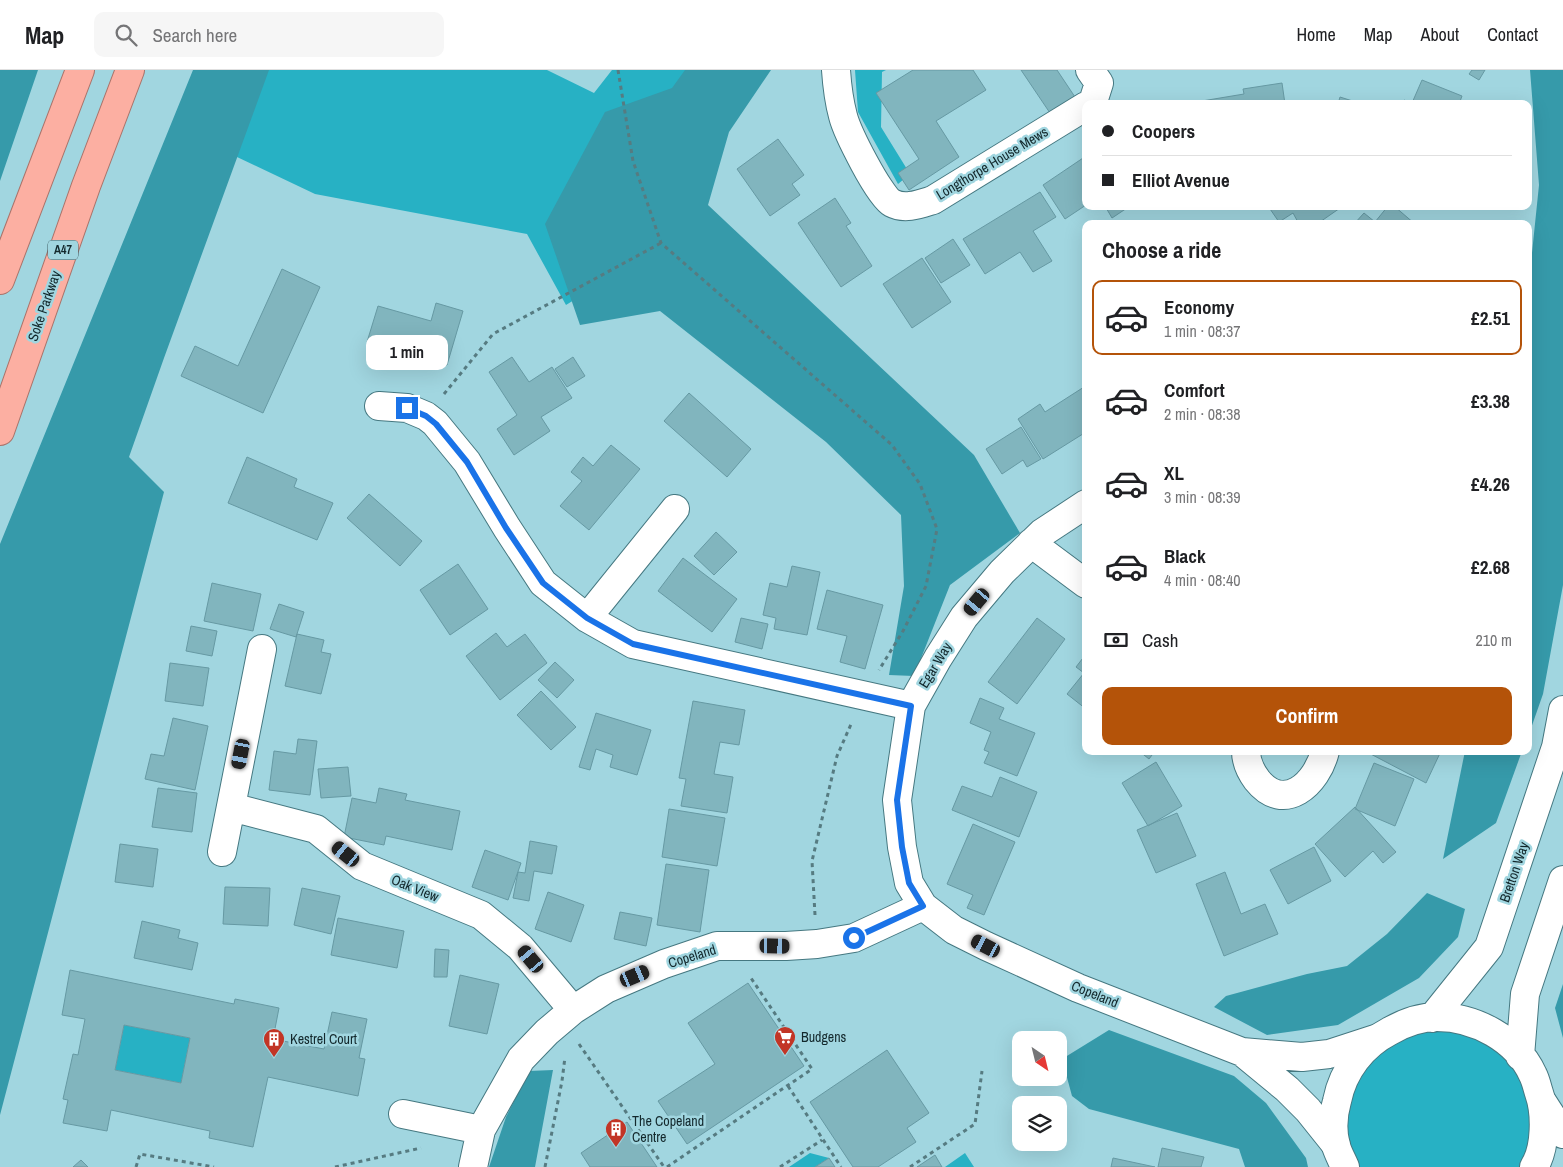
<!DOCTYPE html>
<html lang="en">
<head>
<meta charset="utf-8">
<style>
  :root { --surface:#fff; --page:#f6f6f6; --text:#202124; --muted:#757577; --line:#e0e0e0; --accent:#b45309 }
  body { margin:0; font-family:"Archivo Narrow",sans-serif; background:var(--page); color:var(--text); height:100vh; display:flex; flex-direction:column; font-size:19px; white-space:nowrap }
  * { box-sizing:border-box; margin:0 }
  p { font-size:16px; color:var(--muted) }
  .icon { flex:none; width:28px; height:28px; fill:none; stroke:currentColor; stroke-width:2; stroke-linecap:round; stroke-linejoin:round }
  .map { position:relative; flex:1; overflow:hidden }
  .drawer { position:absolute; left:1082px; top:150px; width:450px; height:535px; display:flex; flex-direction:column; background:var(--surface); border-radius:10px; box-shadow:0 5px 20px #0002 }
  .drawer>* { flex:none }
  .guide { position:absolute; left:1082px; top:30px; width:450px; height:110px; border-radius:10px; box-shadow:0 5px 20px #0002; display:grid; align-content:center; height:110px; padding:0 20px; background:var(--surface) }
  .needle { width:32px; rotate:145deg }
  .controls { position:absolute; left:1012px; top:961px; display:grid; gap:10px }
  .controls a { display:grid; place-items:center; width:55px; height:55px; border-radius:10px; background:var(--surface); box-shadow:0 5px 20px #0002; font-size:25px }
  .end { position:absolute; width:22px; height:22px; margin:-11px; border:6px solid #1a73e8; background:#fff; box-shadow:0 0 0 2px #fff }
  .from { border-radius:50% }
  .bubble { position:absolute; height:35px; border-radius:10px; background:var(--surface); box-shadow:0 5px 20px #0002; font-size:16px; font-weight:800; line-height:35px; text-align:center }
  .car { position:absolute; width:15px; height:30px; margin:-15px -8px; border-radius:6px; box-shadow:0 0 4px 1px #0007; background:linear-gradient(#222 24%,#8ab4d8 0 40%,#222 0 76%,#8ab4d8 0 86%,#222 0) }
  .guide b { display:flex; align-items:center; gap:18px; height:48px; font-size:19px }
  .guide b+b { border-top:1px solid var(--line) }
  .guide i { width:12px; height:12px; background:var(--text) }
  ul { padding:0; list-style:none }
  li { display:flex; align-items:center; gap:15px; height:75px; margin:0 10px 8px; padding:0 10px; border:2px solid transparent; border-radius:10px }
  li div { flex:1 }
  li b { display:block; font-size:19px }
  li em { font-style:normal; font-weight:800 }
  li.on { border-color:var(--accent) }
  li>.icon { width:45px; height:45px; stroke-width:1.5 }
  h2 { padding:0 20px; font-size:22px; line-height:60px }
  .pay { display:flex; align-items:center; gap:12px; height:55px; padding:0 20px; font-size:19px }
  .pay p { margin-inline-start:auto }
  .primary-button { display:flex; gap:10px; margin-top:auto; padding:10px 20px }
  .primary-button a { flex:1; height:58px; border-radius:10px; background:var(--accent); color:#fff; font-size:20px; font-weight:800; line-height:58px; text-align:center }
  header { display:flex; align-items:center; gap:30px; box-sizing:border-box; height:70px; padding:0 25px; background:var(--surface); border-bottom:1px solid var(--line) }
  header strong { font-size:24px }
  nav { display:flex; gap:28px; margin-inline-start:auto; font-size:18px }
  .search { width:350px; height:45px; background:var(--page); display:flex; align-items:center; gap:12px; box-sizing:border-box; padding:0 18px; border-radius:10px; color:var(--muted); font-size:19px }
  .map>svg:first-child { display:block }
  .green { fill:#27b1c4 }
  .forest { fill:#369aaa }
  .building { fill:#81b5be; stroke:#6699a3; fill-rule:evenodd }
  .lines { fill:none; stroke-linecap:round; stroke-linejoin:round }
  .minor-casing { stroke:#457881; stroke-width:30 }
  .tertiary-casing { stroke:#457881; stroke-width:30 }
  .trunk-casing { stroke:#aa736a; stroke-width:30 }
  .path { stroke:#567b81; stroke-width:3; stroke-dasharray:4 4; stroke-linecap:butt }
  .minor { stroke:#fff; stroke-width:28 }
  .tertiary { stroke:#fff; stroke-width:28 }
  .trunk { stroke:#fcafa2; stroke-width:28 }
  .route { stroke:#1a73e8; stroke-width:6 }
  .labels { text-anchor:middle; stroke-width:5; stroke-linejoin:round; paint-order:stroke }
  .shield { fill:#a1d6e0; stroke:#3e5c62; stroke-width:1 }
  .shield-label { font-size:12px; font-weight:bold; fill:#13282c }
  .street-label { font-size:14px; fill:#13282c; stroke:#a1d6e0 }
  .poi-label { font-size:14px; fill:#13282c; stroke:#a1d6e0; text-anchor:start }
</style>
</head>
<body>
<header>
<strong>Map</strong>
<div class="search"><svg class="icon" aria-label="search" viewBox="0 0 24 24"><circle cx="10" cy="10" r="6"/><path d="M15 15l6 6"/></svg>Search here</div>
<nav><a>Home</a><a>Map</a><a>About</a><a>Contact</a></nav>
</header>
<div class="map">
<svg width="1563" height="1097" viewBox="0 0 1563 1097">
  <rect width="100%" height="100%" fill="#a1d6e0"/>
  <path class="green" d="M254,0H547L594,23L612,0H757L674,168L566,235L527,164L315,124L218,78Z
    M855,0H886L882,2L881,57L910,104L898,114L858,42Z
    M1465,950L1533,1004L1534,1097H1345L1340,1016L1375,969Z
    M124,955L190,968L181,1013L115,1000Z
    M810,1083L829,1088L815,1097H789Z
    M965,1083L974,1097H945Z"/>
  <path class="forest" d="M0,0H38L0,111Z
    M193,0H269L164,288L129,387L164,422L0,1045V474Z
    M685,0H771L729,62L708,135L974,385L1020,463L950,515L914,606L889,605L904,516L901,445L826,372L660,241L580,255L545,154L605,42L672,18Z
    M1530,0H1563V515L1543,624L1529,664V212L1539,115Z
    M1465,681H1522L1496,753L1443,789Z
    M1427,823L1465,839L1458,867L1419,908L1338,955L1267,965L1214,937L1226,926L1307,904L1347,896L1387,864Z
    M1563,914V968L1555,938Z
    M1109,960L1234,1006L1266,1033L1306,1088L1308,1097H1245L1239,1079L1089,1039L1072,1026L1062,989Z
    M553,1000L535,1097H489L506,1047L529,1001Z"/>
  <path class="building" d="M913,0H973L986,20L936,51L959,87L909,120L898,103L919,89L876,23Z
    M1021,0H1057L1077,30L1052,46Z
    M1472,0H1485L1479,10L1469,4Z
    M1422,10L1462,26L1459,34H1403L1404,30L1412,33Z
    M1282,13L1285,34H1184L1244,24L1243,19Z
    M1340,27L1362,34H1338Z
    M778,69L804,105L792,114L800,125L770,146L737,99Z
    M1086,86V135L1065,149L1043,115Z
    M1040,122L1056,147L1033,161L1052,191L1033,202L1020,182L985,204L963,169Z
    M835,128L851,153L846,156L872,196L841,217L798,153Z
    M1105,136H1130L1112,148Z
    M1268,136H1343L1317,154H1299L1293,143L1279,152Z
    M1388,136H1394L1415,154H1354L1364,143L1375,152Z
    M953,169L970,195L941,213L925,188Z
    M922,188L951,232L912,258L883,214Z
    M282,199L320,217L263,343L181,306L195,276L238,296Z
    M436,233L463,241L447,295L367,272L378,236L431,251Z
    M512,287L529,312L552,297L572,328L541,347L550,361L514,385L497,359L517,345L489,302Z
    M573,287L585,306L567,317L555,299Z
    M1084,317L1086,321V362L1043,389L1018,349L1040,334L1045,342Z
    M689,323L751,379L727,407L664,351Z
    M1021,357L1041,389L1027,397L1023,390L1002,404L986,379Z
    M611,375L640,399L589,460L560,436L582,411L571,402L583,387L593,396Z
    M247,387L297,409L294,417L333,433L317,470L228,433Z
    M369,424L422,471L400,496L347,448Z
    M716,462L737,482L714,505L694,486Z
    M683,488L737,529L712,562L658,521Z
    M458,494L488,539L450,565L420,520Z
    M792,496L820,502L807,565L774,559L776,548L763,545L770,513L787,517Z
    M212,513L261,524L253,561L204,551Z
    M827,520L883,535L865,599L840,592L847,566L817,559Z
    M279,534L304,542L296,567L270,559Z
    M741,548L768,554L762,579L735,572Z
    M1037,548L1065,569L1017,634L988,612Z
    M191,556L217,561L212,586L186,581Z
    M496,563L507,577L525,564L547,593L500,630L466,586Z
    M297,564L324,570L321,582L331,584L321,624L285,616Z
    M1086,584V639L1067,624L1084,603L1076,597Z
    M555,592L574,610L557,628L538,610Z
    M170,593L209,598L203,636L165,631Z
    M541,621L576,657L551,680L517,645Z
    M980,628L1004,638L999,649L1035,663L1017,706L984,693L989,682L984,680L991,662L970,653Z
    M693,631L745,640L739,675L720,672L714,704L733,707L727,743L681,736L686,709L679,708Z
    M596,643L651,660L637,705L610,697L613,685L596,679L590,700L579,697Z
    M173,648L208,656L195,720L145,709L151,684L164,686Z
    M298,669L317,671L310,725L269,720L274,681L296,684Z
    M1139,681H1155L1149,689Z
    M1365,681H1441L1426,713Z
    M1156,692L1182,736L1148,756L1122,713Z
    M1374,693L1414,709L1395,756L1355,739Z
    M348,697L351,726L321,728L318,699Z
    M1000,707L1037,722L1019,767L952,740L962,716L992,727Z
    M158,718L197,723L192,762L152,757Z
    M379,718L407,724L405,730L460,741L452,780L386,766L384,775L344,767L352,728L376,733Z
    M1355,737L1396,782L1383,793L1373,781L1345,807L1315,774Z
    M669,739L725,748L717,796L662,787Z
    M1177,743L1196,786L1156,803L1137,760Z
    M973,754L1015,772L984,845L967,838L973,825L947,814Z
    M530,771L557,776L552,804L534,801L529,831L513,828L518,802L525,803Z
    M120,774L158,779L153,817L115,812Z
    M1314,777L1331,811L1288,834L1270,800Z
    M485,780L521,793L508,830L472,817Z
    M666,794L709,800L700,862L657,855Z
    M1225,802L1241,844L1265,834L1278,864L1224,886L1196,814Z
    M225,817L270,818L268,856L223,854Z
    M302,818L340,826L331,864L294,855Z
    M548,822L584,835L571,872L535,859Z
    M620,842L652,848L646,876L614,869Z
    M338,848L404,861L397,898L331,885Z
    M142,851L180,860L178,868L198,873L192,900L134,888Z
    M435,879L449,880L447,907H434Z
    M70,900L234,934L235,929L279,938L273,969L324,979L332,942L367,949L359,988L365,989L358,1026L268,1007L253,1077L209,1068L210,1061L111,1040L107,1061L63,1053L68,1030L63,1029L73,984L78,985L85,949L62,945ZM124,955L190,968L181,1013L115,1000Z
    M460,905L499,914L487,964L449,956Z
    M748,913L804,996L687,1074L658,1031L715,994L688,953Z
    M887,980L929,1043L907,1058L916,1072L878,1097H853L810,1032Z
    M627,1052L657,1097H590L581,1083Z
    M1162,1078L1204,1087L1201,1097H1158Z
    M935,1085L942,1097H917Z
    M829,1088L835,1097H815Z
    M1113,1088L1155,1097H1111Z
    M81,1090L88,1097H73Z"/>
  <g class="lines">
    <g class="minor-casing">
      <path id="minor" d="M836,0C837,15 839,31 843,46C847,62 879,126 892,133C905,140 920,134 933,130L1086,36
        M1090,0L1099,13L1093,32L1091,34
        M379,336L407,338L426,346L435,353L467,392L507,458L543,513L587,548L633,574L911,636
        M1086,434L1042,463L1002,502L964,547L938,588L911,636L897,730L902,777L909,813L923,836L954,860L986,876L1078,918L1242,982L1302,987L1329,984L1375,969
        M1031,473L1086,514
        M587,548L675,439
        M1246,681C1246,691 1251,702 1257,710C1284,744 1317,714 1325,681
        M231,737L316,759L362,796L481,845L520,877L573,940
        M222,782L262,579
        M1242,982L1287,1019L1308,1040L1336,1075
        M1543,1033L1563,1064
        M403,1044L481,1060
        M473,1097L481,1060L521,989L547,962L573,940L606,919L664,894L717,876H786L817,874L854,868L923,836"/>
    </g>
    <g class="tertiary-casing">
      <path id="tertiary" d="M1432,948L1489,877L1556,677L1563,640
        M1520,986L1525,924L1563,810
        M1345,1097C1342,1090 1338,1083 1336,1076C1332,1061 1333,1045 1337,1031C1343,1000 1363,975 1390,961C1404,953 1421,947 1437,947C1475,947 1517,969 1533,1005C1536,1011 1537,1017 1539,1023C1546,1043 1546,1078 1534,1097"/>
    </g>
    <g class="trunk-casing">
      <path id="trunk" d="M0,210L80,0
        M0,361L86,116L130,0"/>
    </g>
    <path class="path" d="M618,0L633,91L661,173L892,375L920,414L937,459L926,516L903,561L879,600
      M444,324L493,264L661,173
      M815,845L812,791L837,686L852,652
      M579,974L664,1097
      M788,1016L841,1097
      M136,1097L140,1084L214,1097
      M335,1097L421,1078
      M545,1097L562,1011L565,987
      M667,1097L812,999L751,908
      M780,1097L822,1070
      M910,1097L975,1054L982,1001"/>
    <use href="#minor" class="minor"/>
    <use href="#tertiary" class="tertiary"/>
    <use href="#trunk" class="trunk"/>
  </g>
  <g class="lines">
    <path class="route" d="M407,338L426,346L436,354L467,392L506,458L543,513L587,548L633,574L911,636L897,730L902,777L909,813L923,836L854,868"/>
  </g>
  <defs>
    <g id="supermarket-pin" transform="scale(1.125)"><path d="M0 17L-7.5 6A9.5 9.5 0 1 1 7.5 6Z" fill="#c23526" stroke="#a1d6e0"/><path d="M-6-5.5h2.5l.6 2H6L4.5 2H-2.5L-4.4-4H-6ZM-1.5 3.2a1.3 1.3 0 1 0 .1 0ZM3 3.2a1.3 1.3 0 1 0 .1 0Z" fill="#fff"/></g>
    <g id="building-pin" transform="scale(1.125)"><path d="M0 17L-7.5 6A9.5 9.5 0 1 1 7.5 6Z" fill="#c23526" stroke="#a1d6e0"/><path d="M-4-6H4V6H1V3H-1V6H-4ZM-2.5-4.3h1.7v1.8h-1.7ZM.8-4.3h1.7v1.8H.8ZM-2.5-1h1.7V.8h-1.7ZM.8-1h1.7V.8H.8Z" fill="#fff"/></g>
  </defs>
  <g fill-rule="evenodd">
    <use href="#supermarket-pin" x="785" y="967"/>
    <use href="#building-pin" x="274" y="969"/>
    <use href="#building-pin" x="616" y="1059"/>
  </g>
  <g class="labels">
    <rect class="shield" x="48" y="170.5" width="30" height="19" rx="4"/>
    <g class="shield-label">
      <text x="63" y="184">A47</text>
    </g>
    <g class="street-label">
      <text transform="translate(992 93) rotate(-31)" y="5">Longthorpe House Mews</text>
      <text transform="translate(44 236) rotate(-71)" y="5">Soke Parkway</text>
      <text transform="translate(935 595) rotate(-59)" y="5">Egar Way</text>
      <text transform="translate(1514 802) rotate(-71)" y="5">Bretton Way</text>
      <text transform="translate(415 818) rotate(22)" y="5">Oak View</text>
      <text transform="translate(692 886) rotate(-17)" y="5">Copeland</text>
      <text transform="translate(1095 924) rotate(22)" y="5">Copeland</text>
    </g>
    <g class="poi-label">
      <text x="801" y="972">Budgens</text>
      <text x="290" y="974">Kestrel Court</text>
      <text x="632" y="1056">The Copeland<tspan x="632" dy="16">Centre</tspan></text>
    </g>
  </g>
</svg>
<div class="controls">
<a><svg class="needle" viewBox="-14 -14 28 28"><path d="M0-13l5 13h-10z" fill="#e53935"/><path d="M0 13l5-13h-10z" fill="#757577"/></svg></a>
<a><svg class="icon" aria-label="layers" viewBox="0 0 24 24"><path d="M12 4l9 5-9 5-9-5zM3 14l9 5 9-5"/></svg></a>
</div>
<i class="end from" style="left:854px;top:868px"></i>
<i class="end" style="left:407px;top:338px"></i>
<div class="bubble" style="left:366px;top:265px;width:82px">1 min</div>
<i class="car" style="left:977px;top:532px;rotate:220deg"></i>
<i class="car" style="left:241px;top:684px;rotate:191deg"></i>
<i class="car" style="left:346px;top:784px;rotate:309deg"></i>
<i class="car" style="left:775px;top:876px;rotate:91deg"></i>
<i class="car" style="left:986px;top:876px;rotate:297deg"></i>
<i class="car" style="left:531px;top:889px;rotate:320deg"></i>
<i class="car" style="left:635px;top:906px;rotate:67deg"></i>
<div class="guide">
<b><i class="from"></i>Coopers</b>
<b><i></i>Elliot Avenue</b>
</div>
<section class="drawer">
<h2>Choose a ride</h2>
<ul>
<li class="on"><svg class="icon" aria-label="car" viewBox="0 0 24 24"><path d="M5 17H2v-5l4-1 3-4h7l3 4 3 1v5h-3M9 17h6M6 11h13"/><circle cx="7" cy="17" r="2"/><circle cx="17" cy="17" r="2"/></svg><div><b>Economy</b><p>1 min · 08:37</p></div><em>£2.51</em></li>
<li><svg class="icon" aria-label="car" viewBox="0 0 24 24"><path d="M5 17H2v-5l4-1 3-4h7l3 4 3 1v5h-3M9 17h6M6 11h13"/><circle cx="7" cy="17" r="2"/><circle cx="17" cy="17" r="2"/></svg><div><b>Comfort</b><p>2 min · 08:38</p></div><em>£3.38</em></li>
<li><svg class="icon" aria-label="car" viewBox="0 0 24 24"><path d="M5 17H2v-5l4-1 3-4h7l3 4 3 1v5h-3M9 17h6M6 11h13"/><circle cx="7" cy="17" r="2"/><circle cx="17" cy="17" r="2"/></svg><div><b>XL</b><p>3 min · 08:39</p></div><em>£4.26</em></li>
<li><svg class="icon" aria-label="car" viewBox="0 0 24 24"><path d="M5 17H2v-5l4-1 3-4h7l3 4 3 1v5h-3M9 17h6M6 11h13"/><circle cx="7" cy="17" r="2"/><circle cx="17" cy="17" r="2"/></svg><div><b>Black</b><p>4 min · 08:40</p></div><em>£2.68</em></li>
</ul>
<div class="pay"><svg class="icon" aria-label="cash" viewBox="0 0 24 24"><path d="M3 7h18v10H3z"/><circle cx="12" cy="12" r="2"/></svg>Cash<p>210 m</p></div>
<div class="primary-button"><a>Confirm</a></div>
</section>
</div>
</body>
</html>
